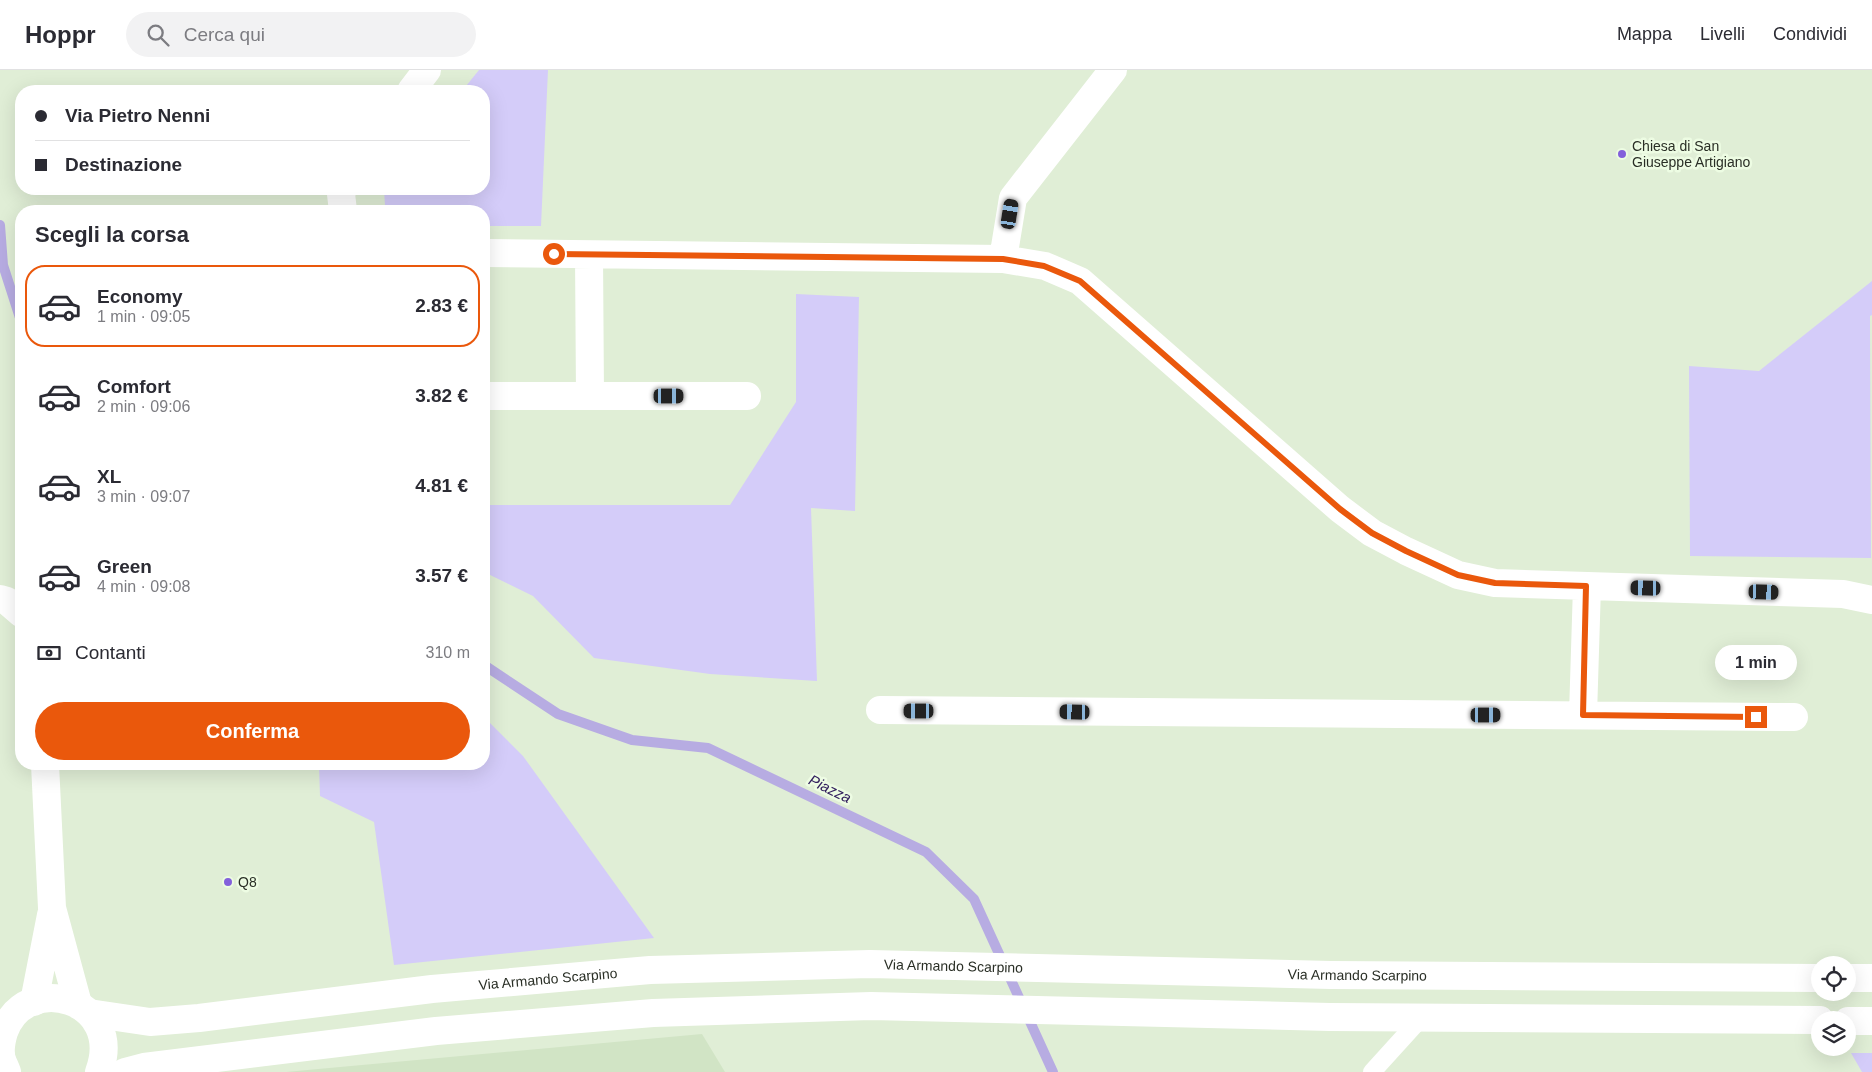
<!DOCTYPE html>
<html lang="it">
<head>
<meta charset="utf-8">
<style>
  :root { --surface:#fff; --page:#f2f2f3; --text:#2b2b33; --muted:#7c7c81; --line:#e1e1e2; --accent:#ea580c }
  body { margin:0; font-family:Helvetica,sans-serif; background:var(--page); color:var(--text); height:100vh; display:flex; flex-direction:column; font-size:19px; white-space:nowrap }
  * { box-sizing:border-box; margin:0 }
  p { font-size:16px; color:var(--muted) }
  .icon { flex:none; width:28px; height:28px; fill:none; stroke:currentColor; stroke-width:2; stroke-linecap:round; stroke-linejoin:round }
  .map { position:relative; flex:1; overflow:hidden }
  .panel { position:absolute; left:15px; top:135px; width:475px; height:565px; display:flex; flex-direction:column; background:var(--surface); border-radius:20px; box-shadow:0 5px 20px #0002 }
  .panel>* { flex:none }
  .hud { position:absolute; left:15px; top:15px; width:475px; height:110px; border-radius:20px; box-shadow:0 5px 20px #0002; display:grid; align-content:center; height:110px; padding:0 20px; background:var(--surface) }
  .controls { position:absolute; left:1811px; top:886px; display:grid; gap:10px }
  .controls a { display:grid; place-items:center; width:45px; height:45px; border-radius:50%; background:var(--surface); box-shadow:0 5px 20px #0002; font-size:25px }
  .end { position:absolute; width:22px; height:22px; margin:-11px; border:6px solid #ea580c; background:#fff; box-shadow:0 0 0 2px #fff }
  .from { border-radius:50% }
  .bubble { position:absolute; height:35px; border-radius:18px; background:var(--surface); box-shadow:0 5px 20px #0002; font-size:16px; font-weight:700; line-height:35px; text-align:center }
  .car { position:absolute; width:15px; height:30px; margin:-15px -8px; border-radius:6px; box-shadow:0 0 4px 1px #0007; background:linear-gradient(#222 24%,#8ab4d8 0 40%,#222 0 76%,#8ab4d8 0 86%,#222 0) }
  .hud b { display:flex; align-items:center; gap:18px; height:48px; font-size:19px }
  .hud b+b { border-top:1px solid var(--line) }
  .hud i { width:12px; height:12px; background:var(--text) }
  ul { padding:0; list-style:none }
  li { display:flex; align-items:center; gap:15px; height:82px; margin:0 10px 8px; padding:0 10px; border:2px solid transparent; border-radius:20px }
  li div { flex:1 }
  li b { display:block; font-size:19px }
  li em { font-style:normal; font-weight:700 }
  li.selected { border-color:var(--accent) }
  li>.icon { width:45px; height:45px; stroke-width:1.5 }
  h2 { padding:0 20px; font-size:22px; line-height:60px }
  .pay { display:flex; align-items:center; gap:12px; height:55px; padding:0 20px; font-size:19px }
  .pay p { margin-inline-start:auto }
  .primary-button { display:flex; gap:10px; margin-top:auto; padding:10px 20px }
  .primary-button a { flex:1; height:58px; border-radius:30px; background:var(--accent); color:#fff; font-size:20px; font-weight:700; line-height:58px; text-align:center }
  header { display:flex; align-items:center; gap:30px; box-sizing:border-box; height:70px; padding:0 25px; background:var(--surface); border-bottom:1px solid var(--line) }
  header strong { font-size:24px }
  nav { display:flex; gap:28px; margin-inline-start:auto; font-size:18px }
  .search { width:350px; height:45px; background:var(--page); display:flex; align-items:center; gap:12px; box-sizing:border-box; padding:0 18px; border-radius:28px; color:var(--muted); font-size:19px }
  .map>svg:first-child { display:block }
  .built { fill:#d1e4c5 }
  .green { fill:#d4ccf9 }
  .lines { fill:none; stroke-linecap:round; stroke-linejoin:round }
  .stream { stroke:#b7ace2; stroke-width:10 }
  .service { stroke:#fff; stroke-width:18 }
  .minor { stroke:#fff; stroke-width:28 }
  .tertiary { stroke:#fff; stroke-width:28 }
  .route { stroke:#ea580c; stroke-width:6 }
  .poi-dot { fill:#8360db; stroke:#edfce3; stroke-width:2 }
  .labels { text-anchor:middle; stroke-width:5; stroke-linejoin:round; paint-order:stroke }
  .poi-label { font-size:14px; fill:#2a2f26; stroke:#edfce3; text-anchor:start }
  .street-label { font-size:14px; fill:#2a2f26; stroke:#edfce3 }
  .water-label { font-size:15px; font-style:italic; fill:#33205e; stroke:#edfce3 }
</style>
</head>
<body>
<header>
<strong>Hoppr</strong>
<div class="search"><svg class="icon" aria-label="search" viewBox="0 0 24 24"><circle cx="10" cy="10" r="6"/><path d="M15 15l6 6"/></svg>Cerca qui</div>
<nav><a>Mappa</a><a>Livelli</a><a>Condividi</a></nav>
</header>
<div class="map">
<svg width="1872" height="1002" viewBox="0 0 1872 1002">
  <rect width="100%" height="100%" fill="#e0eed6"/>
  <path class="built" d="M702,964L725,1002H286L329,998Z"/>
  <path class="green" d="M479,0H548L541,156H484V141H388L385,136L384,119H484V21H462Z
    M1872,211V245L1870,246L1871,488L1690,486L1689,296L1759,301Z
    M796,224L859,227L855,441L811,438L817,611L710,604L594,588L533,526L484,502V435H730L796,332Z
    M484,647L523,686L654,868L394,895L374,752L320,726L319,694H484Z
    M1851,983H1872V1002H1862Z"/>
  <g class="lines">
    <path class="stream" d="M0,155L3,195L21,251
      M484,595L558,644L632,670L708,678L926,782L974,829L1053,1002"/>
    <path class="service" d="M1372,1002L1421,948"/>
    <path class="minor" d="M411,21L427,0
      M343,141L341,124L343,119
      M484,183L1003,189L1045,196L1080,211L1340,439L1372,463L1406,481L1458,505L1495,513L1843,524L1872,530
      M589,185L590,326
      M1003,189L1013,128L1113,0
      M484,326H747
      M0,529L7,531L21,543
      M880,640L1794,647
      M1583,645L1587,516
      M45,694L52,838L78,934
      M34,932L51,845"/>
    <g class="tertiary">
      <path d="M1848,908H1872"/>
      <path id="s1" d="M89,943L150,952L199,948L432,919L650,900L870,894L1331,905L1820,908"/>
      <path d="M1848,951H1872"/>
      <path d="M7,1002C5,996 1,990 1,984C0,976 2,969 4,962C26,900 126,929 99,1002"/>
      <path d="M125,1002L144,997L436,961L653,943L871,936L1330,947L1820,950"/>
    </g>
  </g>
  <g class="lines">
    <path class="route" d="M554,184L1003,189L1044,196L1080,211L1340,439L1372,463L1406,481L1458,505L1495,513L1586,516L1583,645L1756,647"/>
  </g>
  <g class="poi-dot">
    <circle cx="1622" cy="84" r="5"/>
    <circle cx="228" cy="812" r="5"/>
  </g>
  <g class="labels">
    <g class="poi-label">
      <text x="1632" y="81">Chiesa di San<tspan x="1632" dy="16">Giuseppe Artigiano</tspan></text>
      <text x="238" y="817">Q8</text>
    </g>
    <g class="street-label">
      <text dy="5" stroke="none"><textPath href="#s1" startOffset="868">Via Armando Scarpino</textPath></text>
      <text dy="5" stroke="none"><textPath href="#s1" startOffset="1272">Via Armando Scarpino</textPath></text>
      <text dy="5" stroke="none"><textPath href="#s1" startOffset="462">Via Armando Scarpino</textPath></text>
    </g>
    <g class="water-label">
      <text transform="translate(830 719) rotate(26)" y="5">Piazza</text>
    </g>
  </g>
</svg>
<div class="controls">
<a><svg class="icon" aria-label="locate" viewBox="0 0 24 24"><circle cx="12" cy="12" r="6"/><path d="M12 2v4M12 18v4M2 12h4M18 12h4"/></svg></a>
<a><svg class="icon" aria-label="layers" viewBox="0 0 24 24"><path d="M12 4l9 5-9 5-9-5zM3 14l9 5 9-5"/></svg></a>
</div>
<i class="end from" style="left:554px;top:184px"></i>
<i class="end" style="left:1756px;top:647px"></i>
<div class="bubble" style="left:1715px;top:575px;width:82px">1 min</div>
<i class="car" style="left:1010px;top:144px;rotate:9deg"></i>
<i class="car" style="left:669px;top:326px;rotate:90deg"></i>
<i class="car" style="left:1646px;top:518px;rotate:271deg"></i>
<i class="car" style="left:1764px;top:522px;rotate:92deg"></i>
<i class="car" style="left:919px;top:641px;rotate:270deg"></i>
<i class="car" style="left:1075px;top:642px;rotate:271deg"></i>
<i class="car" style="left:1486px;top:645px;rotate:90deg"></i>
<div class="hud">
<b><i class="from"></i>Via Pietro Nenni</b>
<b><i></i>Destinazione</b>
</div>
<section class="panel">
<h2>Scegli la corsa</h2>
<ul>
<li class="selected"><svg class="icon" aria-label="car" viewBox="0 0 24 24"><path d="M5 17H2v-5l4-1 3-4h7l3 4 3 1v5h-3M9 17h6M6 11h13"/><circle cx="7" cy="17" r="2"/><circle cx="17" cy="17" r="2"/></svg><div><b>Economy</b><p>1 min · 09:05</p></div><em>2.83 €</em></li>
<li><svg class="icon" aria-label="car" viewBox="0 0 24 24"><path d="M5 17H2v-5l4-1 3-4h7l3 4 3 1v5h-3M9 17h6M6 11h13"/><circle cx="7" cy="17" r="2"/><circle cx="17" cy="17" r="2"/></svg><div><b>Comfort</b><p>2 min · 09:06</p></div><em>3.82 €</em></li>
<li><svg class="icon" aria-label="car" viewBox="0 0 24 24"><path d="M5 17H2v-5l4-1 3-4h7l3 4 3 1v5h-3M9 17h6M6 11h13"/><circle cx="7" cy="17" r="2"/><circle cx="17" cy="17" r="2"/></svg><div><b>XL</b><p>3 min · 09:07</p></div><em>4.81 €</em></li>
<li><svg class="icon" aria-label="car" viewBox="0 0 24 24"><path d="M5 17H2v-5l4-1 3-4h7l3 4 3 1v5h-3M9 17h6M6 11h13"/><circle cx="7" cy="17" r="2"/><circle cx="17" cy="17" r="2"/></svg><div><b>Green</b><p>4 min · 09:08</p></div><em>3.57 €</em></li>
</ul>
<div class="pay"><svg class="icon" aria-label="cash" viewBox="0 0 24 24"><path d="M3 7h18v10H3z"/><circle cx="12" cy="12" r="2"/></svg>Contanti<p>310 m</p></div>
<div class="primary-button"><a>Conferma</a></div>
</section>
</div>
</body>
</html>
